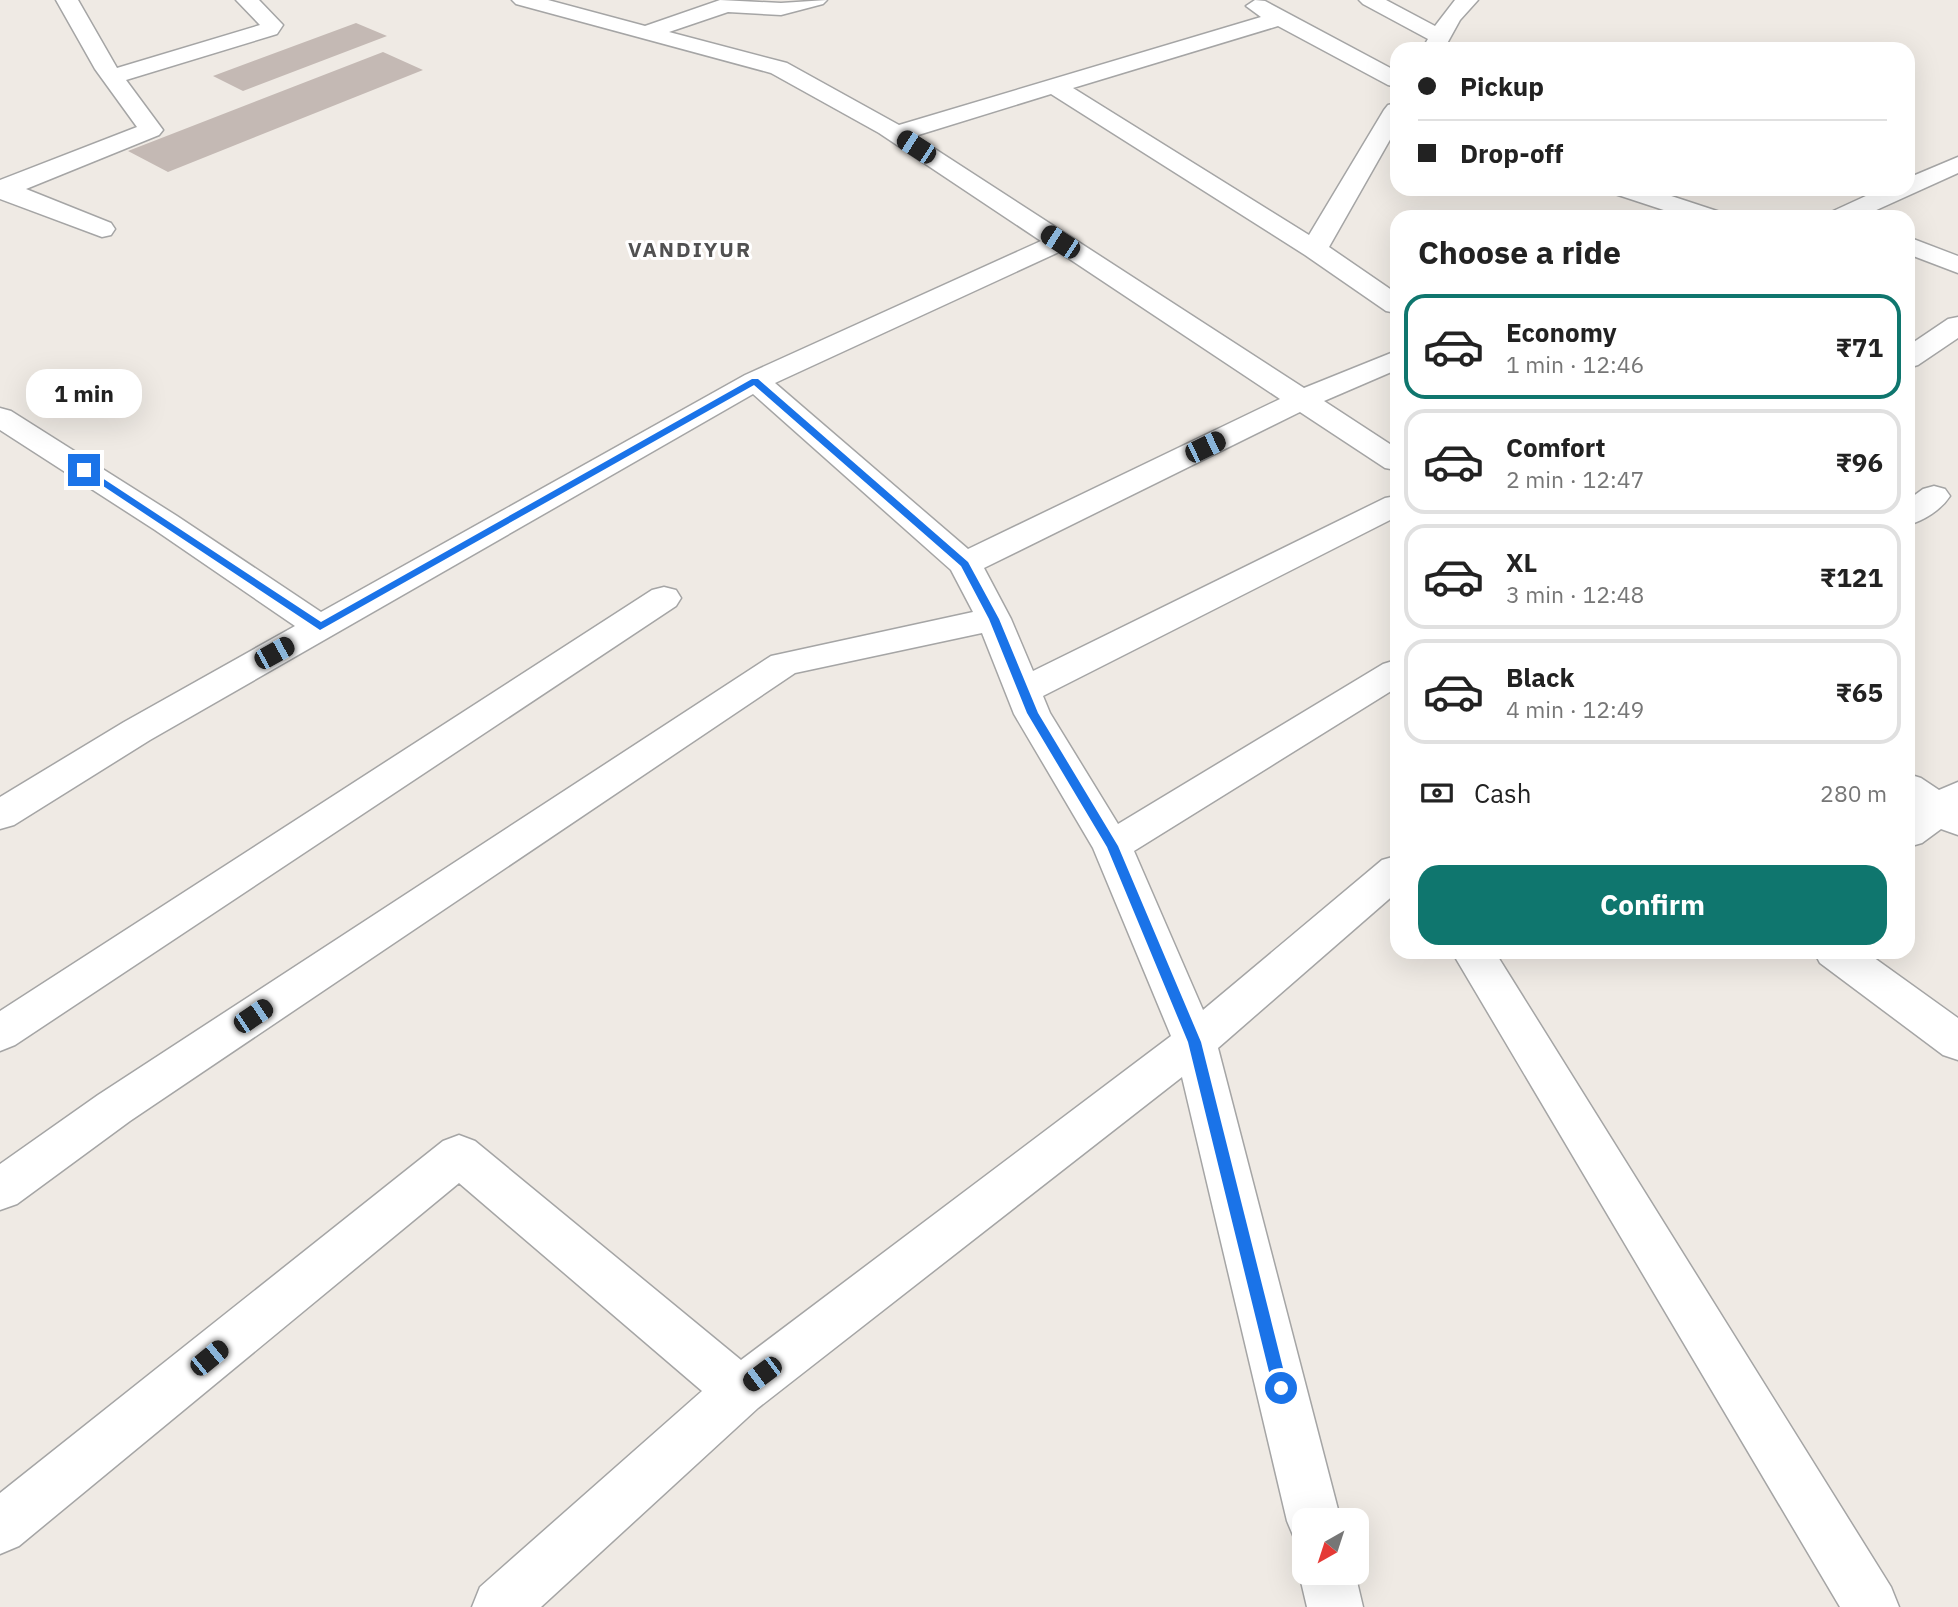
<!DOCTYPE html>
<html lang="en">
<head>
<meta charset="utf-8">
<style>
  :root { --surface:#fff; --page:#f2f2f2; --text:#222; --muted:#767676; --line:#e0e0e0; --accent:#0f766e }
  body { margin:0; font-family:"IBM Plex Sans",sans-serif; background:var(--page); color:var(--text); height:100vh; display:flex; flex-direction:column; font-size:26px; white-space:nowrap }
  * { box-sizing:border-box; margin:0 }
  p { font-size:23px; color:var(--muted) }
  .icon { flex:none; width:38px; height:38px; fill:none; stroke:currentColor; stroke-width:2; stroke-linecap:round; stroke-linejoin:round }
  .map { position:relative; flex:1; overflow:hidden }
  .drawer { position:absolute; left:1390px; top:210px; width:525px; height:749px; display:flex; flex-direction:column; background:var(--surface); border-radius:21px; box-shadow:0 7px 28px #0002 }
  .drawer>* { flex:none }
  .top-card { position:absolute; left:1390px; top:42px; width:525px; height:154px; border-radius:21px; box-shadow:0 7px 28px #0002; display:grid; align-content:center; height:154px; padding:0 28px; background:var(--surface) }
  .needle { width:46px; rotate:219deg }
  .controls { position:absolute; left:1292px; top:1508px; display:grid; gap:14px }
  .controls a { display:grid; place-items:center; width:77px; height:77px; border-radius:14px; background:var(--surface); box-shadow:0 7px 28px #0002; font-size:35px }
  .end { position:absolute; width:32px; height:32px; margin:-16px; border:9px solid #1a73e8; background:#fff; box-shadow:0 0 0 4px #fff }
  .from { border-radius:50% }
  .bubble { position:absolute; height:49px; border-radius:21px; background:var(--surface); box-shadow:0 7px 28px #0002; font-size:23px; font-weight:800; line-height:49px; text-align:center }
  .car { position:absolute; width:21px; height:42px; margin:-21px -10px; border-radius:9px; box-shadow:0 0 5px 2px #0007; background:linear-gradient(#222 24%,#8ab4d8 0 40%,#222 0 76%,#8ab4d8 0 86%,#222 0) }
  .top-card b { display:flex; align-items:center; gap:24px; height:66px; font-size:26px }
  .top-card b+b { border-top:2px solid var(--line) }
  .top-card i { width:18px; height:18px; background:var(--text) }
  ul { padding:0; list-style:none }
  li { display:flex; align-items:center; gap:21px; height:105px; margin:0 14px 10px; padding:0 14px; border:4px solid var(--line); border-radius:21px }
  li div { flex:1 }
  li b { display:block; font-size:26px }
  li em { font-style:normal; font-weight:800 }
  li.on { border-color:var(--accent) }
  li>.icon { width:63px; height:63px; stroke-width:1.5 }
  h2 { padding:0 28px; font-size:32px; line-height:84px }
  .pay { display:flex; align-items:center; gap:18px; height:77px; padding:0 28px; font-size:26px }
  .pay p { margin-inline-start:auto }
  .cta { display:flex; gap:14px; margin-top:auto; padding:14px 28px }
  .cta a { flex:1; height:80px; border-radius:21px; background:var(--accent); color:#fff; font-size:28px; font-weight:800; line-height:80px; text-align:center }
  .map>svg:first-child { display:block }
  .building { fill:#c4b9b4 }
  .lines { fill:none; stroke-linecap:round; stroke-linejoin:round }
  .street-casing { stroke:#a5a5a5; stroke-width:3 }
  .street { fill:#fff; fill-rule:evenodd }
  .route { fill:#1a73e8 }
  .labels { text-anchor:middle; stroke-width:6; stroke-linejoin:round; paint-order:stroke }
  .far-district-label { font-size:21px; font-weight:bold; letter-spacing:2px; fill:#515151; stroke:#fff }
</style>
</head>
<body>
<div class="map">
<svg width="1958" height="1607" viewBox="0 0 1958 1607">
  <rect width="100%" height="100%" fill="#efeae4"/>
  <path class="building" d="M356,23L387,36L243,91L213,76Z
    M383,52L423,70L168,172L128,151Z"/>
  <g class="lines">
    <g class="street-casing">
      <path id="street" d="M56,0H78L117,68L260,25L236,0H259L283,25L277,34L126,80L163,130L159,135L26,189L111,223L115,229L111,235L102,237L0,199V180L137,127L95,69Z
        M512,0H548L645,26L720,0L781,3L827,0L823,4L781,15L728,12L669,32L787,63L899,125L1261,17L1246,6L1255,0L1265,1L1396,71V87L1388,85L1278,26L1073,88L1309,235L1384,110L1388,105L1396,103V129L1329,247L1396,293V313L1386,311L1305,255L1051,94L915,136L1304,388L1396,351V370L1324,401L1396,448V470L1385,468L1300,412L984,568L1011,619L1033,671L1385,498L1396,496V517L1043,696L1050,713L1118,824L1383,664L1396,660V688L1134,851L1203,1010L1382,860L1396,856V893L1218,1048L1341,1521H1304V1544L1295,1540L1287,1521L1182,1077L758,1408L541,1607H472L480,1587L702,1391L459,1183L19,1546L0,1554V1493L443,1141L459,1135L475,1141L741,1360L1171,1036L1093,848L1014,714L982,633L795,673L130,1121L17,1204L0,1210V1164L98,1095L771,656L973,612L951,570L753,394L150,740L14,825L0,829V797L124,722L295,626L155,530L0,430V408L11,411L177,516L321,612L745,375L1041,241L879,133L771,73L516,4ZM1059,252L1280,399L968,549L775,383Z
        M1359,0H1386L1435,26L1455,0H1478L1460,20L1444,49H1422L1428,39L1363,4Z
        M1958,157V173L1861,217H1827L1831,212L1881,189H1908V178Z
        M1611,189H1650L1720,212L1724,217H1685L1615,194Z
        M1908,237L1958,256V273L1908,254Z
        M1958,317V338L1918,365L1908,368V346L1948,319Z
        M1934,486L1945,489L1950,496C1941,510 1923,521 1908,525V500L1923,489Z
        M664,587L676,590L681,598L676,606L15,1045L0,1051V1011L652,590Z
        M1908,774L1921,778L1939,790L1958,782V835L1941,829L1922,843L1908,847V813L1912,810L1908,806Z
        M1452,952H1495L1891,1587L1899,1607H1840Z
        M1814,952H1866L1958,1018V1060L1943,1055L1820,963Z
        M1304,1563V1573H1355L1363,1607H1307L1299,1573Z"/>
    </g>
    <use href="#street" class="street"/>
  </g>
  <path class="route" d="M752,379H758L968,562L999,619L1038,713L1118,846L1201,1042L1288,1388L1286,1393L1281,1395L1275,1393L1273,1388L1188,1042L1107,847L1027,713L989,619L961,566L754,385L320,630L79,470L87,468L321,622Z"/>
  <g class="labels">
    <g class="far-district-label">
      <text x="690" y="257">VANDIYUR</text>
    </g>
  </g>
</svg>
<div class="controls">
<a><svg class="needle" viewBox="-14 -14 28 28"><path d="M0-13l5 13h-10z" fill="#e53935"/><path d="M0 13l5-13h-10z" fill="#767676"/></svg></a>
</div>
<i class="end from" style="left:1281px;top:1388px"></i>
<i class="end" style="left:84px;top:470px"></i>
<div class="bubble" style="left:26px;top:369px;width:116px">1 min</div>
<i class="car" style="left:916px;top:147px;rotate:303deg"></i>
<i class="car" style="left:1060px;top:242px;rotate:303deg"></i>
<i class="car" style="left:1205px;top:447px;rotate:64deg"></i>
<i class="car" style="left:274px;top:653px;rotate:61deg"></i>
<i class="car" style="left:253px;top:1016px;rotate:56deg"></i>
<i class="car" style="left:209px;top:1358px;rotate:51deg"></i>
<i class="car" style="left:762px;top:1374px;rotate:233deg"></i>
<div class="top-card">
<b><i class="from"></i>Pickup</b>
<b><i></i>Drop-off</b>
</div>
<section class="drawer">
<h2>Choose a ride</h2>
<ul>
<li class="on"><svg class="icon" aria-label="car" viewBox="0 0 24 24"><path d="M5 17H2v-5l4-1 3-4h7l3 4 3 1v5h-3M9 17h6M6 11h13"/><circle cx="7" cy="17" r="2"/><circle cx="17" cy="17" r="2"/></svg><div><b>Economy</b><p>1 min · 12:46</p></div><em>₹71</em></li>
<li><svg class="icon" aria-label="car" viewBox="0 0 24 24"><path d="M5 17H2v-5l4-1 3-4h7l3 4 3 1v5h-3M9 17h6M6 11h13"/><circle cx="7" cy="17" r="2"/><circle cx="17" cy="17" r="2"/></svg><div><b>Comfort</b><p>2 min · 12:47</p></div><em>₹96</em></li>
<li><svg class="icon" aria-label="car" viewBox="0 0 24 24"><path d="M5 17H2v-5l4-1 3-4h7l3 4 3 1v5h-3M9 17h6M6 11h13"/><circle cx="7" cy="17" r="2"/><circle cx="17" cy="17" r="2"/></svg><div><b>XL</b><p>3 min · 12:48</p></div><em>₹121</em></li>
<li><svg class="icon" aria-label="car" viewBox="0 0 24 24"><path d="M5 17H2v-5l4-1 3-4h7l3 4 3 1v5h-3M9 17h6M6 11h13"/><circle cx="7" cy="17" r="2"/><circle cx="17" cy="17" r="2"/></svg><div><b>Black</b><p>4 min · 12:49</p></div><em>₹65</em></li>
</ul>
<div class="pay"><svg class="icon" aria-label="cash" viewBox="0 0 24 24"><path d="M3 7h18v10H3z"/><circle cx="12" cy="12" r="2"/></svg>Cash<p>280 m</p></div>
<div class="cta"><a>Confirm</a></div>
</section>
</div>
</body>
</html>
